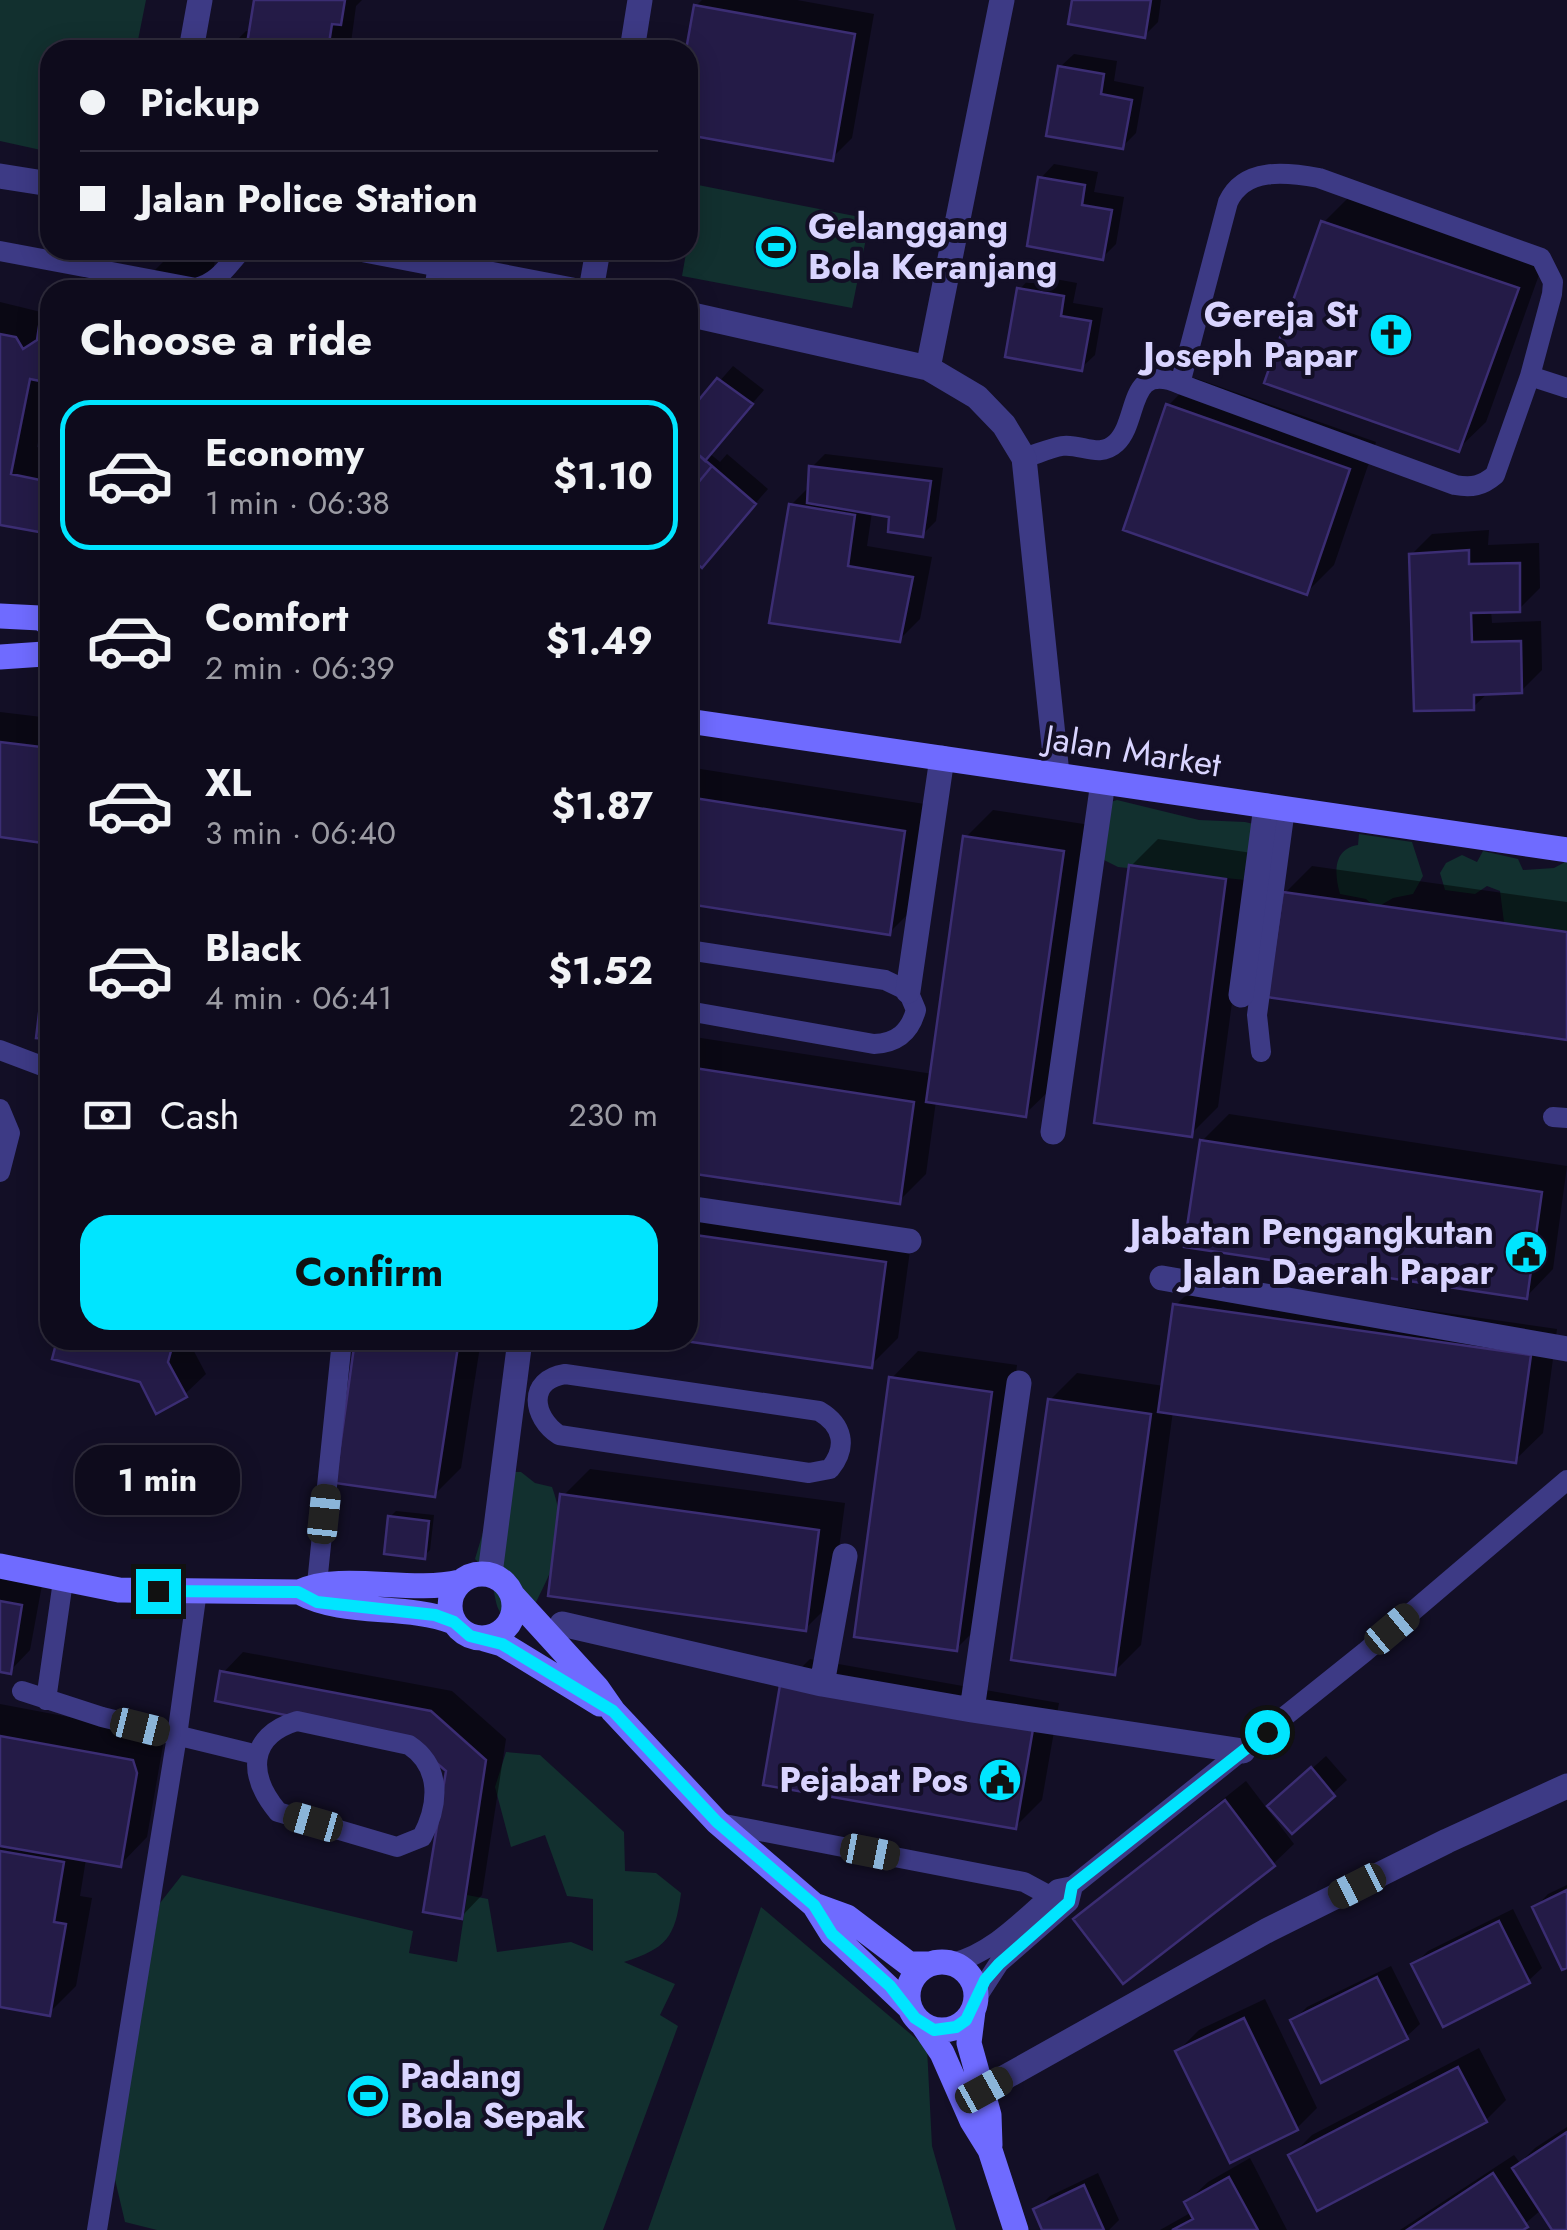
<!DOCTYPE html>
<html lang="en">
<head>
<meta charset="utf-8">
<style>
  :root { --surface:#0e0b1c; --page:#1c1929; --text:#f1f3f6; --muted:#9b9ba3; --line:#2e2b3b; --accent:#00e5ff }
  body { margin:0; font-family:Jost,sans-serif; background:var(--page); color:var(--text); height:100vh; display:flex; flex-direction:column; font-size:38px; white-space:nowrap }
  * { box-sizing:border-box; margin:0 }
  p { font-size:32px; color:var(--muted) }
  .icon { flex:none; width:55px; height:55px; fill:none; stroke:currentColor; stroke-width:2; stroke-linecap:round; stroke-linejoin:round }
  .map { position:relative; flex:1; overflow:hidden }
  .sheet { position:absolute; left:40px; top:280px; width:658px; height:1070px; display:flex; flex-direction:column; background:var(--surface); border-radius:30px; box-shadow:0 5px 25px #0003,0 0 0 2px var(--line) }
  .sheet>* { flex:none }
  .hud { position:absolute; left:40px; top:40px; width:658px; height:220px; border-radius:30px; box-shadow:0 5px 25px #0003,0 0 0 2px var(--line); display:grid; align-content:center; height:220px; padding:0 40px; background:var(--surface) }
  .end { position:absolute; width:45px; height:45px; margin:-22px; border:12px solid #00e5ff; background:#111; box-shadow:0 0 0 5px #111 }
  .from { border-radius:50% }
  .bubble { position:absolute; height:70px; border-radius:30px; background:var(--surface); box-shadow:0 5px 25px #0003,0 0 0 2px var(--line); font-size:32px; font-weight:700; line-height:70px; text-align:center }
  .car { position:absolute; width:30px; height:60px; margin:-30px -15px; border-radius:12px; box-shadow:0 0 8px 2px #0007; background:linear-gradient(#222 24%,#8ab4d8 0 40%,#222 0 76%,#8ab4d8 0 86%,#222 0) }
  .hud b { display:flex; align-items:center; gap:35px; height:95px; font-size:38px }
  .hud b+b { border-top:2px solid var(--line) }
  .hud i { width:25px; height:25px; background:var(--text) }
  ul { padding:0; list-style:none }
  li { display:flex; align-items:center; gap:30px; height:150px; margin:0 20px 15px; padding:0 20px; border:5px solid transparent; border-radius:30px }
  li div { flex:1 }
  li b { display:block; font-size:38px }
  li em { font-style:normal; font-weight:700 }
  li.on { border-color:var(--accent) }
  li>.icon { width:90px; height:90px; stroke-width:1.5 }
  h2 { padding:0 40px; font-size:45px; line-height:120px }
  .pay { display:flex; align-items:center; gap:25px; height:110px; padding:0 40px; font-size:38px }
  .pay p { margin-inline-start:auto }
  .button { display:flex; gap:20px; margin-top:auto; padding:20px 40px }
  .button a { flex:1; height:115px; border-radius:30px; background:var(--accent); color:#111; font-size:40px; font-weight:700; line-height:115px; text-align:center }
  .map>svg:first-child { display:block }
  .green { fill:#12302f }
  .shadow { fill:#0007 }
  .building { fill:#241b47; stroke:#3b2d73; stroke-width:2.5 }
  .lines { fill:none; stroke-linecap:round; stroke-linejoin:round }
  .lane { stroke:#3d3a85; stroke-width:20 }
  .street { stroke:#3d3a85; stroke-width:25 }
  .secondary { stroke:#6f6bff; stroke-width:25 }
  .route { stroke:#00e5ff; stroke-width:12 }
  .labels { text-anchor:middle; stroke-width:8; stroke-linejoin:round; paint-order:stroke }
  .poi-label { font-size:35px; font-weight:bold; fill:#d9d4ff; stroke:#130f26; text-anchor:end }
  .street-label { font-size:35px; fill:#d9d4ff; stroke:#130f26 }
</style>
</head>
<body>
<div class="map">
<svg width="1567" height="2230" viewBox="0 0 1567 2230">
  <rect width="100%" height="100%" fill="#130f26"/>
  <path class="green" d="M0,0H146L136,50H50V152L0,141Z
    M698,185L870,219L852,308L682,276Z
    M1117,800L1199,820L1245,822L1275,829L1255,881L1118,867L1104,860V804Z
    M1359,834L1412,842L1423,876L1413,894L1393,898L1376,908L1366,899L1340,894C1334,873 1333,849 1358,845Z
    M1483,851L1518,859L1523,870L1554,868L1567,861V943L1505,930L1500,891L1487,886L1475,894L1445,890L1440,873L1446,863L1462,855L1477,862Z
    M501,1472H521L535,1483L552,1487C572,1543 552,1567 530,1615C492,1627 498,1602 491,1578C488,1571 481,1565 475,1559Z
    M506,1752L540,1755L624,1832L625,1871L656,1873L681,1893C675,1939 666,1948 624,1962L675,1984L660,2015L678,2026L603,2230H157L125,2222L113,2171L160,1903L182,1875L413,1931L409,1953L457,1962L467,1895L488,1899L497,1952L571,1942L593,1951V1899L567,1896L545,1835L511,1847L495,1787Z
    M761,1907L927,2048L932,2146L956,2230H648Z"/>
  <path class="shadow" d="M257,0H362L356,6L350,50H227L246,31L251,32Z
    M702,0H797L874,14L852,138L832,158L688,132V54L696,6Z
    M1075,0H1161L1158,22L1144,36Z
    M1074,54L1117,61L1114,81L1144,87L1136,133L1122,147L1060,67Z
    M1054,164L1098,172L1094,192L1124,197L1116,244L1102,258L1041,178Z
    M1350,196L1544,261L1486,422L1458,449L1323,223Z
    M175,250L216,251L211,290H144L153,272Z
    M100,265L133,273L142,290H68Z
    M1033,275L1077,283L1073,303L1103,308L1095,355L1081,368L1020,289Z
    M0,302L45,313L50,308V381L37,447L50,450V531L0,523Z
    M733,366L764,390L709,453L720,462L727,454L768,489L702,564L688,552V417Z
    M1195,378L1376,442L1334,565L1307,592L1168,406Z
    M825,454L943,468L936,521L922,535L892,515L872,512L867,546L932,557L920,619L899,640L791,505L810,486L812,467Z
    M1489,530L1488,545L1539,543L1540,588L1519,609L1491,610L1492,623L1541,621L1542,670L1521,691L1489,692L1473,707L1411,555L1432,534Z
    M0,712L50,718V841L0,835Z
    M688,767L931,805L917,905L890,932L688,901Z
    M993,810L1090,825L1053,1087L1025,1114L936,1101L926,1174L899,1201L688,1171V1036L933,1074L966,837Z
    M1158,839L1252,853L1218,1107L1191,1134L1131,866Z
    M1312,866L1567,902V1037L1285,893Z
    M1229,1114L1567,1166L1553,1269L1526,1297L1202,1141Z
    M688,1204L912,1236L898,1338L871,1365L688,1339Z
    M1203,1278L1557,1329L1543,1433L1515,1460L1173,1411L1141,1645L1114,1672L1050,1400L1077,1373L1164,1386L1176,1305Z
    M60,1340H188L206,1374L185,1394L141,1380Z
    M358,1340H481L461,1468L434,1495Z
    M918,1351L1017,1365L983,1622L956,1649L891,1379Z
    M590,1469L845,1503L832,1602L805,1629L563,1496Z
    M396,1511L434,1515L430,1550L424,1556L390,1517Z
    M0,1576L42,1585L30,1650L10,1671L0,1669Z
    M243,1652L452,1691L506,1739L482,1895L462,1916L449,1770L411,1738L223,1673Z
    M810,1659L1059,1703L1042,1800L1015,1827L783,1686Z
    M0,1704L159,1734L163,1745L147,1837L120,1865L86,1859L80,1896L92,1898L76,1986L49,2013L0,2004Z
    M1326,1756L1347,1780L1292,1831L1271,1807L1268,1808Z
    M1246,1781L1294,1844L1273,1864L1076,1919L1097,1899Z
    M1567,1885V1965L1535,1908L1548,1894Z
    M1513,1909L1542,1968L1528,1981L1415,1964L1428,1951Z
    M1391,1966L1420,2024L1406,2037L1294,2020L1307,2007Z
    M1265,1999L1317,2108L1297,2128L1178,2051L1199,2030Z
    M1479,2048L1506,2100L1486,2120L1291,2156L1312,2135Z
    M1567,2127V2230H1555L1542,2209L1518,2230H1400L1514,2155L1520,2163L1535,2148Z
    M1250,2158L1287,2230H1160L1192,2212L1187,2202L1208,2182Z
    M1098,2173L1119,2220L1109,2230H1045L1036,2210L1050,2196Z"/>
  <path class="building" d="M254,0H345L341,25L332,24L328,50H246Z
    M1072,0H1151L1145,38L1068,24Z
    M694,5L855,34L833,161L688,135L686,50Z
    M1058,66L1104,74L1101,94L1132,100L1123,149L1046,136Z
    M1038,177L1085,185L1082,205L1112,210L1103,260L1027,246Z
    M1321,221L1519,288L1459,452L1264,383Z
    M1017,288L1064,296L1061,316L1091,321L1082,371L1005,357Z
    M50,306V383L30,379L11,474L50,482V534L0,525V334L16,337L23,349L37,340L41,313Z
    M717,378L753,404L705,461L688,445V413Z
    M1166,404L1350,469L1307,595L1123,530Z
    M688,446L712,466L688,495Z
    M712,466L756,504L702,568L688,556V495Z
    M809,466L931,481L923,537L888,532L889,517L807,503Z
    M789,504L855,515L848,566L913,577L900,642L769,623Z
    M1469,550V564L1520,563V612L1471,613L1472,642L1521,641L1522,693L1474,695V710L1414,711L1409,554Z
    M0,742L50,748V844L0,837Z
    M688,797L905,831L890,935L688,904Z
    M963,836L1064,851L1026,1117L926,1102Z
    M1129,865L1226,879L1192,1137L1094,1123Z
    M1283,892L1567,932V1040L1267,997Z
    M50,923V1039L36,1038Z
    M688,1067L914,1102L900,1204L688,1173Z
    M1200,1140L1542,1192L1527,1299L1184,1247Z
    M688,1234L886,1262L872,1368L678,1340H688Z
    M1173,1304L1531,1355L1516,1463L1158,1412Z
    M57,1340H174L168,1362L187,1397L156,1414L140,1382L52,1359Z
    M355,1340H459L435,1497L335,1483Z
    M889,1377L992,1392L957,1651L854,1637Z
    M1048,1399L1151,1414L1115,1675L1011,1660Z
    M560,1494L819,1530L806,1631L548,1596Z
    M388,1516L429,1521L425,1559L384,1554Z
    M0,1601L22,1605L11,1674L0,1672Z
    M220,1671L431,1711L486,1760L462,1919L423,1912L446,1771L410,1740L215,1701Z
    M780,1685L1033,1729L1016,1829L763,1785Z
    M0,1736L133,1760L137,1773L121,1867L0,1846Z
    M1311,1767L1335,1796L1292,1834L1267,1806Z
    M1225,1800L1275,1866L1123,1984L1073,1919Z
    M0,1851L64,1862L54,1922L66,1924L50,2016L0,2007Z
    M1567,1890V1968L1562,1970L1532,1907Z
    M1499,1921L1530,1983L1443,2027L1411,1964Z
    M1377,1977L1408,2039L1321,2083L1290,2020Z
    M1244,2018L1298,2130L1230,2163L1175,2051Z
    M1458,2067L1487,2122L1317,2211L1288,2155Z
    M1567,2132V2230H1552L1512,2168Z
    M1493,2173L1528,2227L1523,2230H1407Z
    M1229,2177L1258,2230H1172L1193,2219L1184,2202Z
    M1084,2185L1104,2230H1042L1033,2209Z"/>
  <g class="lines">
    <path class="lane" d="M0,251L196,288C219,282 227,266 242,250
      M434,290L438,265
      M1180,384L1455,485C1472,488 1482,486 1495,475L1530,376
      M1024,458C1037,454 1050,448 1062,446C1081,443 1099,459 1116,443C1140,421 1126,361 1180,384L1228,202C1244,167 1286,172 1319,178L1541,258L1553,282L1552,294L1530,376L1567,388
      M688,950L885,980L908,991L916,1010C910,1032 897,1043 874,1044L688,1011
      M0,1050L50,1069
      M1261,1052L1257,1015L1285,809
      M0,1109L10,1133L0,1172
      M1553,1117L1567,1118
      M565,1374L819,1411C843,1425 848,1447 830,1469L809,1473L559,1435C532,1417 527,1380 565,1374Z
      M317,1584L342,1340
      M22,1691L102,1717L258,1755
      M46,1700L63,1581
      M297,1721L409,1745C442,1767 439,1805 422,1837L397,1847L278,1812C248,1776 247,1736 297,1721Z
      M719,1823L1024,1882L1050,1896
      M952,1963C994,1953 1026,1916 1058,1889L1073,1886L1365,1652L1567,1480
      M975,2000L999,1963L1069,1902L1073,1886
      M97,2230L177,1736L197,1591"/>
    <path class="street" d="M191,50L200,0
      M632,50L640,0
      M0,176L50,184
      M365,250L572,290
      M591,290L598,250
      M688,314L928,368L977,397L1004,425L1024,458L1057,774
      M928,368L1002,0
      M908,991L942,758
      M1241,995L1266,806
      M1053,1132L1103,782
      M688,1208L909,1241
      M1162,1278L1567,1349
      M490,1574L520,1340
      M562,1624L822,1684L972,1710L1243,1751
      M822,1684L845,1556
      M972,1710L1019,1383
      M984,2089L1268,1930L1447,1841L1567,1786"/>
    <path class="secondary" d="M0,616L40,618L50,624
      M0,657L44,654L50,650
      M688,721L1567,850
      M0,1566L119,1590L299,1592C342,1572 409,1594 460,1582
      M450 1606a32 32 0 1 1 64 0a32 32 0 1 1-64 0Z
      M299,1592C345,1617 405,1603 454,1622
      M513,1596L597,1688L613,1711L717,1822L814,1905L832,1934L910,2008
      M481,1638L502,1644L600,1704
      M814,1905L847,1917L909,1964H930
      M908 1996a34 34 0 1 1 68 0a34 34 0 1 1-68 0Z
      M973,2011L969,2043L989,2115L990,2145
      M923,2025L942,2053L972,2121L990,2150L1016,2230"/>
  </g>
  <g class="lines">
    <path class="route" d="M158,1591L298,1592L317,1602L435,1615L454,1622L470,1636L502,1644L613,1711L717,1822L814,1905L832,1934L890,1986L915,2018L934,2030L956,2027L966,2020L985,1980L999,1964L1069,1902L1072,1886L1267,1732"/>
  </g>
  <defs>
    <g id="stadium-disc" transform="scale(2.25)"><circle r="9.5" fill="#00e5ff" stroke="#130f26"/><path d="M0-5a6.5 5 0 1 0 0 10a6.5 5 0 1 0 0-10ZM-3.5-1.8h7v3.6h-7Z" fill="#111"/></g>
    <g id="church-disc" transform="scale(2.25)"><circle r="9.5" fill="#00e5ff" stroke="#130f26"/><path d="M-1.2-6h2.4v3.5h3.3v2.4h-3.3V6h-2.4V-.1h-3.3v-2.4h3.3Z" fill="#111"/></g>
    <g id="civic-disc" transform="scale(2.25)"><circle r="9.5" fill="#00e5ff" stroke="#130f26"/><path d="M-.6-6.5H3V-4.5H.6V-3L4-1V1h2V6H-6V1h2V-1L-.6-3ZM-1.2 2.5V6h2.4V2.5Z" fill="#111"/></g>
  </defs>
  <g fill-rule="evenodd">
    <use href="#stadium-disc" x="776" y="247"/>
    <use href="#church-disc" x="1391" y="335"/>
    <use href="#civic-disc" x="1526" y="1252"/>
    <use href="#civic-disc" x="1000" y="1780"/>
    <use href="#stadium-disc" x="368" y="2096"/>
  </g>
  <g class="labels">
    <g class="poi-label">
      <text x="808" y="239" text-anchor="start">Gelanggang<tspan x="808" dy="40">Bola Keranjang</tspan></text>
      <text x="1358" y="327">Gereja St<tspan x="1358" dy="40">Joseph Papar</tspan></text>
      <text x="1494" y="1244">Jabatan Pengangkutan<tspan x="1494" dy="40">Jalan Daerah Papar</tspan></text>
      <text x="968" y="1792">Pejabat Pos</text>
      <text x="400" y="2088" text-anchor="start">Padang<tspan x="400" dy="40">Bola Sepak</tspan></text>
    </g>
    <g class="street-label">
      <text transform="translate(1133 751) rotate(9)" y="12">Jalan Market</text>
    </g>
  </g>
</svg>
<i class="end from" style="left:1267px;top:1732px"></i>
<i class="end" style="left:158px;top:1591px"></i>
<div class="bubble" style="left:75px;top:1445px;width:165px">1 min</div>
<i class="car" style="left:324px;top:1514px;rotate:6deg"></i>
<i class="car" style="left:1392px;top:1629px;rotate:50deg"></i>
<i class="car" style="left:140px;top:1727px;rotate:104deg"></i>
<i class="car" style="left:313px;top:1822px;rotate:286deg"></i>
<i class="car" style="left:870px;top:1852px;rotate:101deg"></i>
<i class="car" style="left:1357px;top:1886px;rotate:243deg"></i>
<i class="car" style="left:984px;top:2090px;rotate:61deg"></i>
<div class="hud">
<b><i class="from"></i>Pickup</b>
<b><i></i>Jalan Police Station</b>
</div>
<section class="sheet">
<h2>Choose a ride</h2>
<ul>
<li class="on"><svg class="icon" aria-label="car" viewBox="0 0 24 24"><path d="M5 17H2v-5l4-1 3-4h7l3 4 3 1v5h-3M9 17h6M6 11h13"/><circle cx="7" cy="17" r="2"/><circle cx="17" cy="17" r="2"/></svg><div><b>Economy</b><p>1 min · 06:38</p></div><em>$1.10</em></li>
<li><svg class="icon" aria-label="car" viewBox="0 0 24 24"><path d="M5 17H2v-5l4-1 3-4h7l3 4 3 1v5h-3M9 17h6M6 11h13"/><circle cx="7" cy="17" r="2"/><circle cx="17" cy="17" r="2"/></svg><div><b>Comfort</b><p>2 min · 06:39</p></div><em>$1.49</em></li>
<li><svg class="icon" aria-label="car" viewBox="0 0 24 24"><path d="M5 17H2v-5l4-1 3-4h7l3 4 3 1v5h-3M9 17h6M6 11h13"/><circle cx="7" cy="17" r="2"/><circle cx="17" cy="17" r="2"/></svg><div><b>XL</b><p>3 min · 06:40</p></div><em>$1.87</em></li>
<li><svg class="icon" aria-label="car" viewBox="0 0 24 24"><path d="M5 17H2v-5l4-1 3-4h7l3 4 3 1v5h-3M9 17h6M6 11h13"/><circle cx="7" cy="17" r="2"/><circle cx="17" cy="17" r="2"/></svg><div><b>Black</b><p>4 min · 06:41</p></div><em>$1.52</em></li>
</ul>
<div class="pay"><svg class="icon" aria-label="cash" viewBox="0 0 24 24"><path d="M3 7h18v10H3z"/><circle cx="12" cy="12" r="2"/></svg>Cash<p>230 m</p></div>
<div class="button"><a>Confirm</a></div>
</section>
</div>
</body>
</html>
